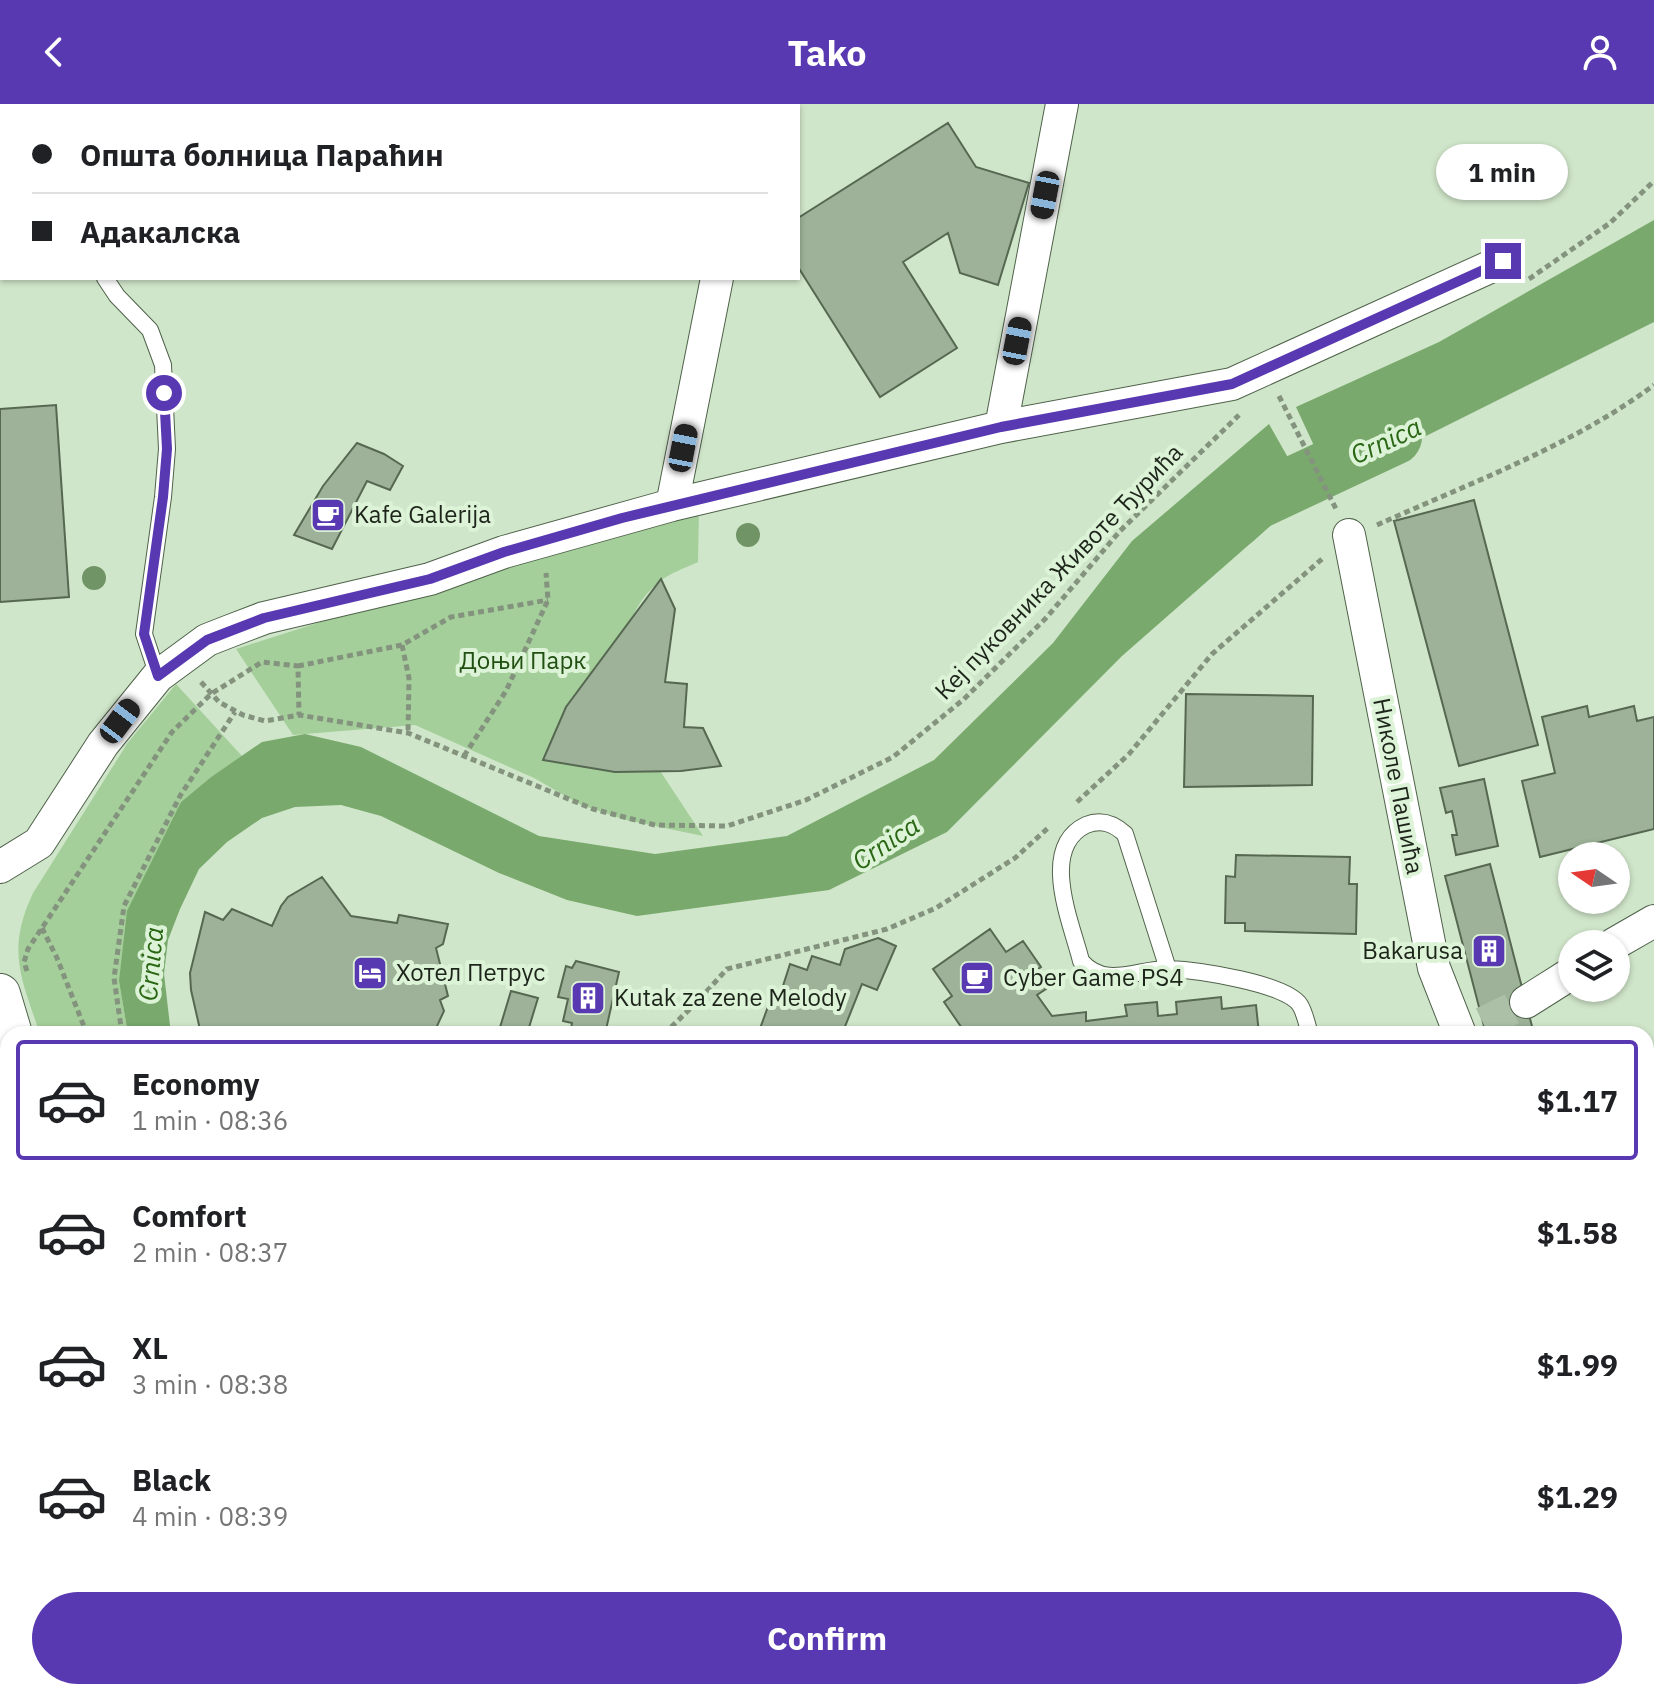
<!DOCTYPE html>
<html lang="en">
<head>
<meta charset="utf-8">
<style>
  :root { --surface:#fff; --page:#f2f2f2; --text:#202124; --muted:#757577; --line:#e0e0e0; --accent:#5839b1 }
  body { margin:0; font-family:"IBM Plex Sans",sans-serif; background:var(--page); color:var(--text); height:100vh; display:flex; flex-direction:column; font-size:30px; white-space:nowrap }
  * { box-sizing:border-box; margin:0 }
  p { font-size:26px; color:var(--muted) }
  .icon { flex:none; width:44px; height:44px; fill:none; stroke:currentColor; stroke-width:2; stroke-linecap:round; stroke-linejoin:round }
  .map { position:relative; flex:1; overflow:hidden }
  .side { position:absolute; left:0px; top:922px; width:1654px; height:674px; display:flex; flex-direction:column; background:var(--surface); border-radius:24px 24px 0 0; box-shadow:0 2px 6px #0004 }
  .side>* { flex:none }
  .guide { position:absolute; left:0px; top:0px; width:800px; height:176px; box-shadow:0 2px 6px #0004; display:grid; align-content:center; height:176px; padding:0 32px; background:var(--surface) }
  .needle { width:52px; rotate:283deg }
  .controls { position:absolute; left:1558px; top:738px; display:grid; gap:16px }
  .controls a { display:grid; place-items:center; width:72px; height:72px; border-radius:50%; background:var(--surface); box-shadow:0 2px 6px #0004; font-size:40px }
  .end { position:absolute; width:36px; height:36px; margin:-18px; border:10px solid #5839b1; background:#fff; box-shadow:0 0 0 4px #fff }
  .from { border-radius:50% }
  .bubble { position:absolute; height:56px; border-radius:28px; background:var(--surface); box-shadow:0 2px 6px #0004; font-size:26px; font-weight:700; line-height:56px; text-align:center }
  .car { position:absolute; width:24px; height:48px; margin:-24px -12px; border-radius:10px; box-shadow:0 0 6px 2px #0007; background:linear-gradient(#222 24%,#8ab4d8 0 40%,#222 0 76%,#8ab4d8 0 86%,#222 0) }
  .guide b { display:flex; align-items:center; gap:28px; height:76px; font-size:30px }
  .guide b+b { border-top:2px solid var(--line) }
  .guide i { width:20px; height:20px; background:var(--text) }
  ul { padding:14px 0 0; list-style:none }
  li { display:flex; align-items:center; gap:24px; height:120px; margin:0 16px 12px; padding:0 16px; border:4px solid transparent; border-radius:8px }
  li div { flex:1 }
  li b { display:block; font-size:30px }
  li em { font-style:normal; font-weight:700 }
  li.current { border-color:var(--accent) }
  li>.icon { width:72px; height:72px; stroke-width:1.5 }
  .primary-button { display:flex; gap:16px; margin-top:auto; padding:16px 32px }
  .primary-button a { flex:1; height:92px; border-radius:48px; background:var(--accent); color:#fff; font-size:32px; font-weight:700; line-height:92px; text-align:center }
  header { display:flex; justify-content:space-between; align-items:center; height:104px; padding:0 32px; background:var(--accent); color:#fff; font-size:36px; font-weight:700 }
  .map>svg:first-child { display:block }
  .green { fill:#a5cf9a }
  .water { fill:#79a96c }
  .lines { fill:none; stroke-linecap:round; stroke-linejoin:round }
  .river { stroke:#79a96c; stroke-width:56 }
  .building { fill:#9db298; stroke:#566851; stroke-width:2 }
  .minor-tunnel { stroke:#acbfa7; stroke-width:32; stroke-dasharray:32 16; stroke-linecap:butt }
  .service-casing { stroke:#4f624a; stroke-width:18 }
  .minor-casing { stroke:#4f624a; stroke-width:34 }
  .tertiary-casing { stroke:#4f624a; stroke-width:42 }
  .secondary-casing { stroke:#4f624a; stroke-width:46 }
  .path { stroke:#83937e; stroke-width:5; stroke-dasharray:6 4; stroke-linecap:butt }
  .service { stroke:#fff; stroke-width:16 }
  .minor { stroke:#fff; stroke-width:32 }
  .tertiary { stroke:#fff; stroke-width:40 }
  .secondary { stroke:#fff; stroke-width:44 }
  .tree { fill:#709465 }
  .route { stroke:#5839b1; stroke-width:10 }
  .labels { text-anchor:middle; stroke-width:8; stroke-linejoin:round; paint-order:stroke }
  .poi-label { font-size:24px; fill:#1d251b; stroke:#ddf3d7; text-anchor:start }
  .street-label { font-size:24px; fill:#1d251b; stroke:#ddf3d7 }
  .park-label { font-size:24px; fill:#215012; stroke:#ddf3d7 }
  .water-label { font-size:26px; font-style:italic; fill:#2a6715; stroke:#ddf3d7 }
</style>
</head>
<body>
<header><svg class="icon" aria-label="back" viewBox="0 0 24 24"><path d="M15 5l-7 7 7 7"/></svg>Tako<svg class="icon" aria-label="person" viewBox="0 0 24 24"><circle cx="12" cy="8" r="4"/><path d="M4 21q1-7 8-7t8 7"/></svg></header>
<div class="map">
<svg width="1654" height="1595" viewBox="0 0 1654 1595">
  <rect width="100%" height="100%" fill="#d0e6ca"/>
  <path class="green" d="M699,406L698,458C685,464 670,469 659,478C623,507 621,554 614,597L703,732L626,716L581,701L534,674L415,621L293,631L236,545L592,431Z
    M176,580L242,652L211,673L181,698L119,877L128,930H40C21,873 6,847 33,789L127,640Z
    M1646,1296H1654V1423L1646,1422Z
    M230,1588H300L303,1595H232Z"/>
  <path class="water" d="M1654,116V218L1428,331L1329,374L1296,303L1439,238Z
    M1269,320L1308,389L1122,552L947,728L829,786L637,812L567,796L499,769L381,712L341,701L295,703L262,714L227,738L199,765L180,805L168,836L164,870L171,930H128L119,877L127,807L181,698L211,673L262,638L305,630L361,643L539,732L655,750L787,732L934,656L1053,539L1132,437Z
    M379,1588H425L429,1595H383Z"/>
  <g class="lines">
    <path class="river" d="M1235,416L1253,399L1394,333"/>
  </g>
  <path class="building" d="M948,19L976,63L1029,79L998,181L960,169L948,129L903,158L957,244L880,293L798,163V114Z
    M56,301L69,493L0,498V305Z
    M357,339L384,350L403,362L390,386L367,377L332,445L294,431L323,382Z
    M1474,396L1538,641L1459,662L1394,417Z
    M661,475L675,505L665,578L687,580L684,623L703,624L721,662L681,667L615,668L543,656L566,603Z
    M1186,590L1313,592L1312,681L1184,683Z
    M1587,602L1589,613L1634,602L1637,617L1654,613V725L1540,753L1522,677L1555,669L1542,613Z
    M1484,675L1498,742L1456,751L1452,731H1457L1452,707L1446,709L1440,684Z
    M1236,751L1350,753L1349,780H1357L1356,830L1245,827V819H1225L1226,772L1235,773Z
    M1490,760L1534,930H1486L1445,772Z
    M322,773L351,812L397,819L399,811L448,820L443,840L436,844L448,892L440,896L444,907L437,922L431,930H201L191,886L190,869L205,808L223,816L232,805L272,822L281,802L288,793Z
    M990,825L1006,848L1023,837L1041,863L1034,868L1046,885L1037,891L1052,912L1086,908V917L1127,912L1125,901L1157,898L1158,912L1177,910L1176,898L1221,893L1222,905L1256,901L1259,930H966L944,898L952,892L933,865Z
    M878,834L896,842L877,886L862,880L842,930H758L774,886L781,888L790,860L807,866L812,852L840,861L845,845Z
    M576,857L619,868L605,930H570L572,919L563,917L568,895L558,893L566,862L572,864Z
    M511,887L538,894L527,930H498Z
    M1646,1096H1654V1132H1646Z
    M1646,1149H1654V1203H1646Z
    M1646,1425L1654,1426V1505L1646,1504Z
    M8,1530V1586L0,1590V1533Z
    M1646,1539L1654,1540V1595H1573L1574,1588H1646Z
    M85,1588H138L140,1595H87Z
    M763,1588H878L875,1595H761Z
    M1040,1588H1111L1108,1595H1036Z"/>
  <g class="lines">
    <path class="minor-tunnel" d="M1483,919L1526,898"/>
    <g class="service-casing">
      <path id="service" d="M101,2V0
        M105,174L117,192L150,226L163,261L167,345L163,393L144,530L158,572
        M1168,865L1125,730C1113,719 1101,715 1086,721C1038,744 1072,820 1081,857C1106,886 1138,864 1169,865C1196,866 1286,879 1300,901C1305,909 1307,921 1310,930
        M1646,1526H1654
        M899,1595L903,1588
        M1236,1595L1237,1588
        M1540,1595V1588"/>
    </g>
    <g class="minor-casing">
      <path id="minor" d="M751,2L752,0
        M1001,323L1062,0
        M672,401L717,174
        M1349,431L1434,864L1460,930
        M0,763L39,739L103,640L158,572L207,536L230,527L264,514L430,475L504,448L672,401L1001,323L1232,280L1503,157
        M1614,840L1654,817
        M1526,898L1572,869
        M1129,1588L1157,1595"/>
    </g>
    <g class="tertiary-casing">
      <path id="tertiary" d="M0,890L12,930
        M0,1021L8,1043
        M198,1588L199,1595"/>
    </g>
    <g class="secondary-casing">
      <path id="secondary" d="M1646,1239H1654
        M0,1426L8,1423
        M0,1463L8,1459"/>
    </g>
    <path class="path" d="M1529,175L1610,119L1654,77
      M1279,292L1336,405
      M1377,421C1470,379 1572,342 1654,281
      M402,541L409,574L408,629
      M298,562L402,541L451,513L548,496
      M201,578L219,598L243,611L265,617L299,611L408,629L593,705L655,721L727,722L806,696L893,653L964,595L1046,514L1120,427L1239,311
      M464,652L506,587L548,496L546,469
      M1077,698L1129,650L1212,550L1322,455
      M42,824L57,854L87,930
      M27,867L24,858L28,845L172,628L211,590L262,558L298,562L299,611
      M122,930L114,874L124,802L180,692L235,608
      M664,930L696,899L727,865L887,825L936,804L1015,754L1049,723
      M325,1588L331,1595
      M505,1588L509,1595
      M969,1595L972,1588"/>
    <use href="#service" class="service"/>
    <use href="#minor" class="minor"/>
    <use href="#tertiary" class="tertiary"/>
    <use href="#secondary" class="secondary"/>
  </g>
  <g class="tree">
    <circle cx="748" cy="431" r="12"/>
    <circle cx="94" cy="474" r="12"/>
  </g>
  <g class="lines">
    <path class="route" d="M164,289L167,345L163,393L144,530L158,572L207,536L264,514L430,475L504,448L622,414L1001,323L1232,280L1503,157"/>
  </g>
  <defs>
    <g id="cafe-square" transform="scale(1.8)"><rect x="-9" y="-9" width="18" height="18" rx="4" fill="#5839b1" stroke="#ddf3d7"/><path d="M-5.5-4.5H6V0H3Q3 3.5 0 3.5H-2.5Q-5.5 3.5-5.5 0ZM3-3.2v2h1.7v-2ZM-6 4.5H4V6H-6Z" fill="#fff"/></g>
    <g id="building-square" transform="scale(1.8)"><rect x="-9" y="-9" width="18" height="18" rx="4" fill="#5839b1" stroke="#ddf3d7"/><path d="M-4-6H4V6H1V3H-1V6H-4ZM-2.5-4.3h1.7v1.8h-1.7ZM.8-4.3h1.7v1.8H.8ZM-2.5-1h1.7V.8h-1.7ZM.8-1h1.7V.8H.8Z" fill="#fff"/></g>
    <g id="hotel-square" transform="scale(1.8)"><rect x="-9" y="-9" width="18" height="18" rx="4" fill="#5839b1" stroke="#ddf3d7"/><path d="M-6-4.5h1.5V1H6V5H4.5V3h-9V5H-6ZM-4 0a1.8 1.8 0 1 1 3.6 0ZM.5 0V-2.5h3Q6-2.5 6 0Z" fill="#fff"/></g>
  </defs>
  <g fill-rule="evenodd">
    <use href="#cafe-square" x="328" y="411"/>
    <use href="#building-square" x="1489" y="847"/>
    <use href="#hotel-square" x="370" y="869"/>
    <use href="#cafe-square" x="977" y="874"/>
    <use href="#building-square" x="588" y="894"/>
  </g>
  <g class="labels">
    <g class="poi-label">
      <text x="354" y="419">Kafe Galerija</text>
      <text x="1463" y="855" text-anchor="end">Bakarusa</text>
      <text x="396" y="877">Хотел Петрус</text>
      <text x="1003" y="882">Cyber Game PS4</text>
      <text x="614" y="902">Kutak za zene Melody</text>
    </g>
    <g class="street-label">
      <text transform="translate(1059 468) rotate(-46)" y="8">Кеј пуковника Животе Ђурића</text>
      <text transform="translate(1398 682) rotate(79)" y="8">Николе Пашића</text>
    </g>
    <g class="park-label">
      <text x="523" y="565">Доњи Парк</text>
    </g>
    <g class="water-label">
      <text transform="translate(1386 337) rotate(-25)" y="9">Crnica</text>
      <text transform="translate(886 739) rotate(-34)" y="9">Crnica</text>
      <text transform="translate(151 860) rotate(-85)" y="9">Crnica</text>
    </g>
  </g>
</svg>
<div class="controls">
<a><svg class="needle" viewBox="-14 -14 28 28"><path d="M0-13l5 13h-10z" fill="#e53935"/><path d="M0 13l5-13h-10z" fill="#757577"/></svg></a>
<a><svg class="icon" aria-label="layers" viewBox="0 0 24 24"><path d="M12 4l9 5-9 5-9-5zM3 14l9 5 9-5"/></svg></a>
</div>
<i class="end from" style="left:164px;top:289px"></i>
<i class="end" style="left:1503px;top:157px"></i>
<div class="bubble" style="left:1436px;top:40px;width:132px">1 min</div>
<i class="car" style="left:1045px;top:91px;rotate:191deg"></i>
<i class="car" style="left:1017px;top:237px;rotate:11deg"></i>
<i class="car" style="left:683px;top:344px;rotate:11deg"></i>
<i class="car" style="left:120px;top:617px;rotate:37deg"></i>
<div class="guide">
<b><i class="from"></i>Општа болница Параћин</b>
<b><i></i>Адакалска</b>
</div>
<section class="side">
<ul>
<li class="current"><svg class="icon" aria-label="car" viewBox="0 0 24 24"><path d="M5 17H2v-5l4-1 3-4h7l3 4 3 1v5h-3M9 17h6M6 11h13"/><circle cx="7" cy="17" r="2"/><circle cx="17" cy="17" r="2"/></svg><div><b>Economy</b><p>1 min · 08:36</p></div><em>$1.17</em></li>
<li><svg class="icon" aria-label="car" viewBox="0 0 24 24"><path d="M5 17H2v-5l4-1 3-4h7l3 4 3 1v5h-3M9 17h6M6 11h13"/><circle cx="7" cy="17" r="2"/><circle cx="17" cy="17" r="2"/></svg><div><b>Comfort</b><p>2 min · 08:37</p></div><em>$1.58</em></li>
<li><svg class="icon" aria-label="car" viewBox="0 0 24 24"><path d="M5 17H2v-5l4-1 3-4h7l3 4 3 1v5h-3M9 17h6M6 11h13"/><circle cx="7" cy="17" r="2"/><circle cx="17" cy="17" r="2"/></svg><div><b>XL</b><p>3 min · 08:38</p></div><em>$1.99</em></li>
<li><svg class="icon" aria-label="car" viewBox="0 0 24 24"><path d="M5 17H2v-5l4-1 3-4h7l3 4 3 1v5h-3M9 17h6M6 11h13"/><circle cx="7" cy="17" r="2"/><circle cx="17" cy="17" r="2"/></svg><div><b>Black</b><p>4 min · 08:39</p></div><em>$1.29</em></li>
</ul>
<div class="primary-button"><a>Confirm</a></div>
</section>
</div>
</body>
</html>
